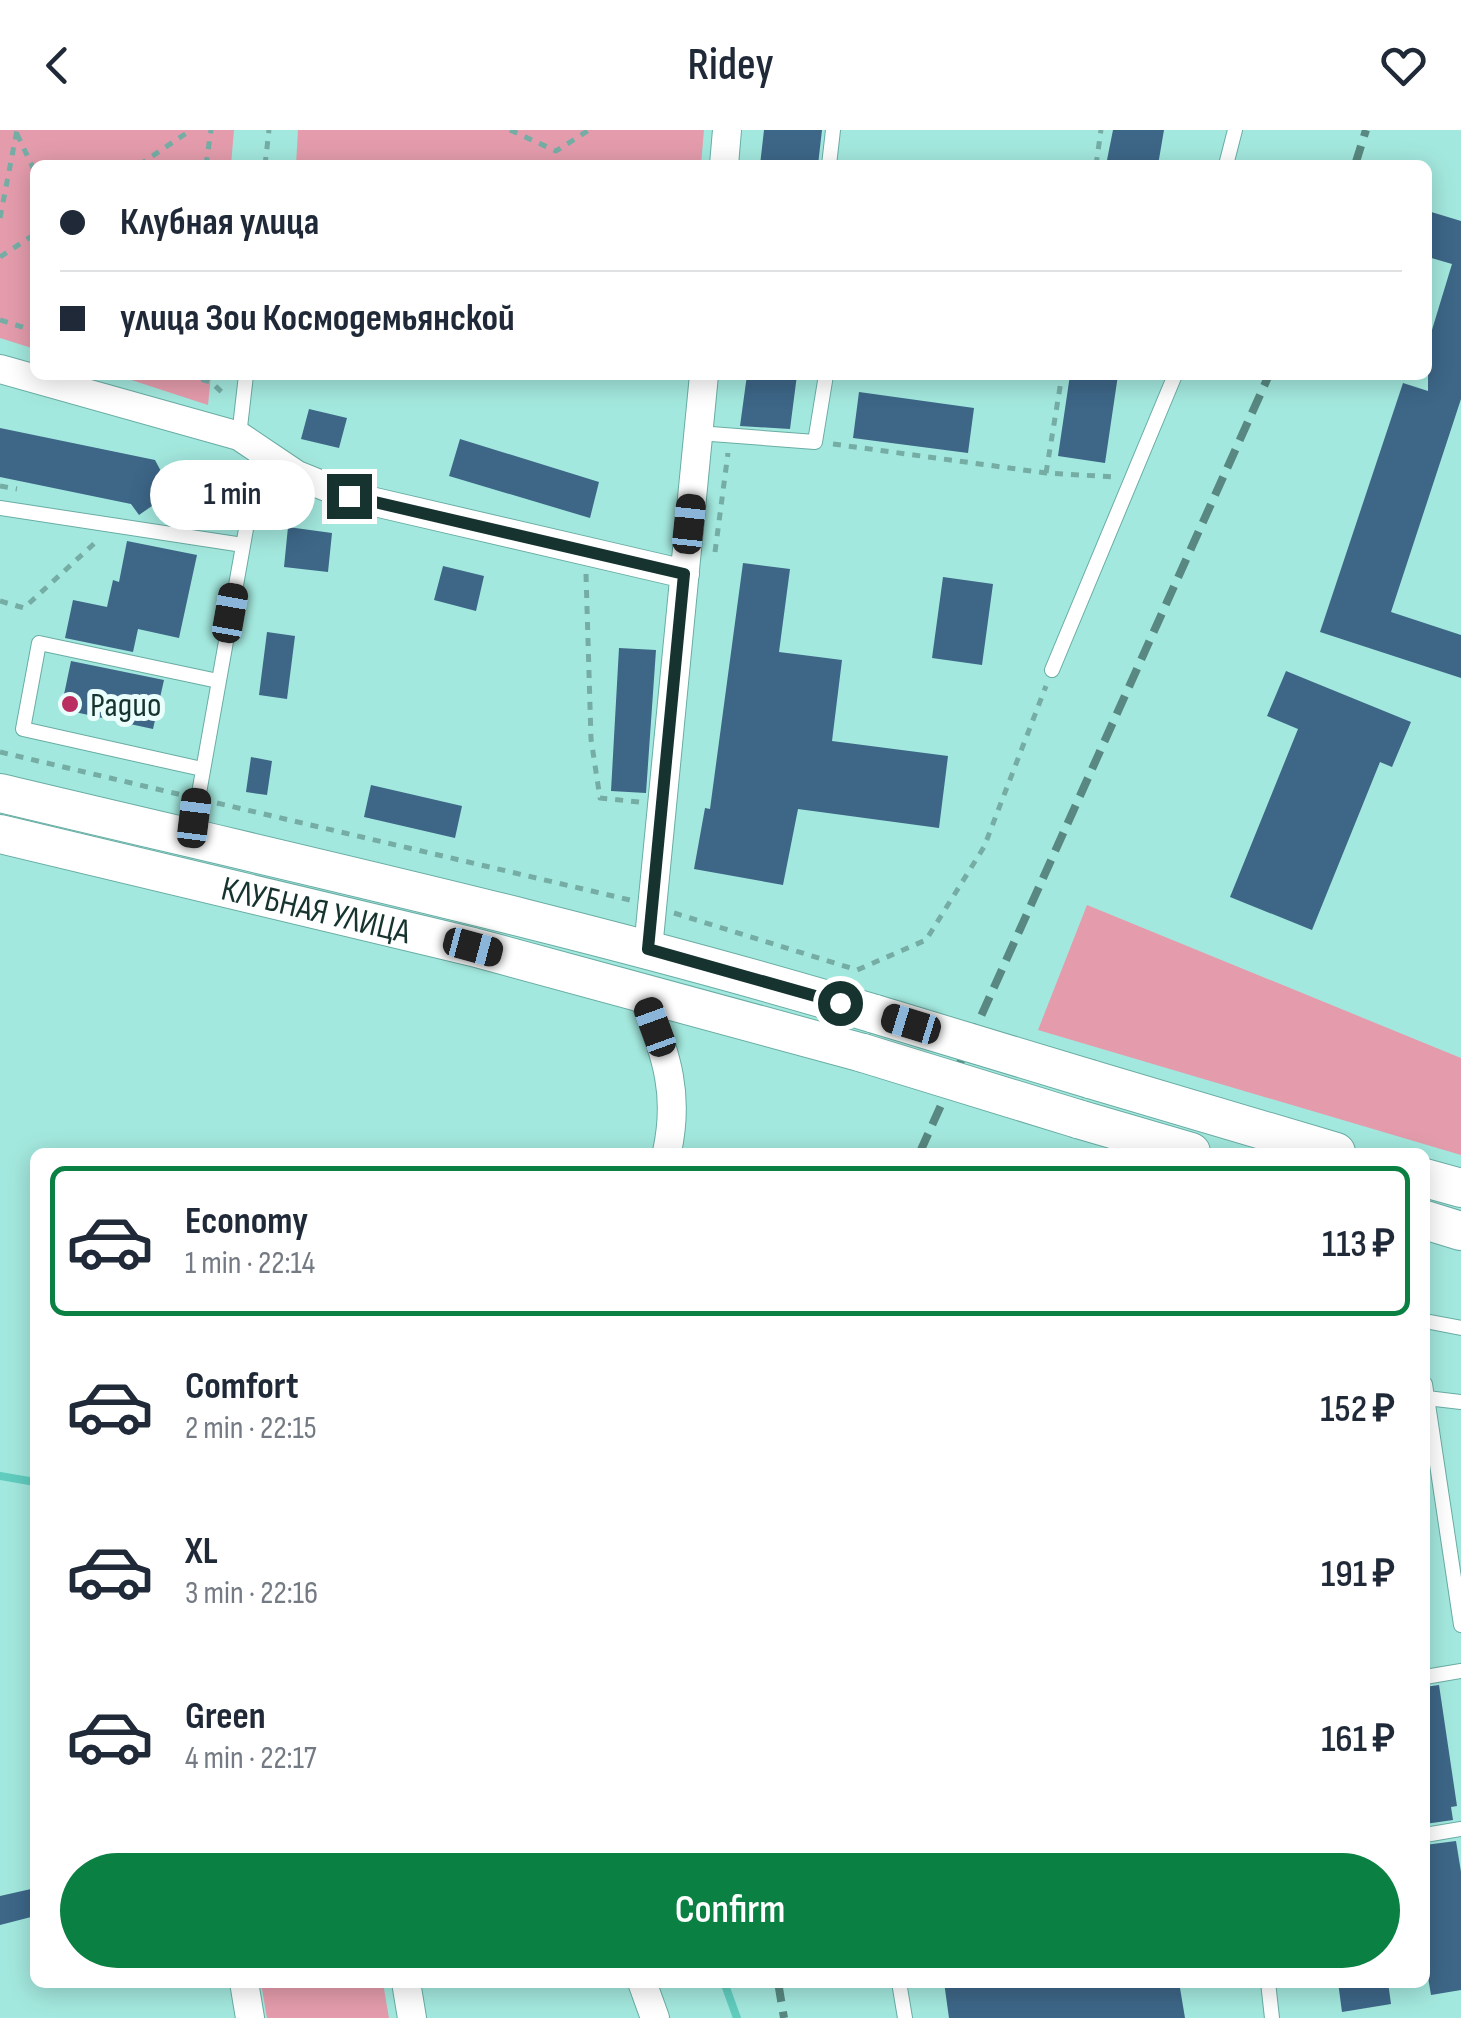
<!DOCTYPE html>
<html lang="en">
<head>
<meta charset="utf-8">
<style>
  :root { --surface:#fff; --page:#f2f2f3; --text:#1f2937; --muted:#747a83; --line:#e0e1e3; --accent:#0b8043 }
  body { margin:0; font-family:"Sofia Sans Condensed",sans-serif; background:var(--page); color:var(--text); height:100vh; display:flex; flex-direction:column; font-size:38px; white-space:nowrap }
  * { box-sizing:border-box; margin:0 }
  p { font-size:32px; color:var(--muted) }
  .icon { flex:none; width:55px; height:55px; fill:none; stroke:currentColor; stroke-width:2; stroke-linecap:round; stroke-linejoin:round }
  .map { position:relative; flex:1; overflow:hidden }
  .sheet { position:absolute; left:30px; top:1018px; width:1400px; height:840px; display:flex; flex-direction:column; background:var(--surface); border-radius:15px; box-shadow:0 5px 25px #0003 }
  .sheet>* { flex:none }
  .guide { position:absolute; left:30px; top:30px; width:1402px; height:220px; border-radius:15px; box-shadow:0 5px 25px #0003; display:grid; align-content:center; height:220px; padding:0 30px; background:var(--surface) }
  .end { position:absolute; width:45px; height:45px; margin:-22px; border:12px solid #16332f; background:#fff; box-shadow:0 0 0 5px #fff }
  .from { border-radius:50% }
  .bubble { position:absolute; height:70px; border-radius:35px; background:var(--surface); box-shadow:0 5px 25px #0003; font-size:32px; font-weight:600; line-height:70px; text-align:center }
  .car { position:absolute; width:30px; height:60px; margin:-30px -15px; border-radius:12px; box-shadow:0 0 8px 2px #0007; background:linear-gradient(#222 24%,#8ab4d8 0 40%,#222 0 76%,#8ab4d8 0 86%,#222 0) }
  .guide b { display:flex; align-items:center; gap:35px; height:95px; font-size:38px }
  .guide b+b { border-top:2px solid var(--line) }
  .guide i { width:25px; height:25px; background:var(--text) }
  ul { padding:18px 0 0; list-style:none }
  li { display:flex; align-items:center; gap:30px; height:150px; margin:0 20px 15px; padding:0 10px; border:5px solid transparent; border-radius:15px }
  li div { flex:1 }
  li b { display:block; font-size:38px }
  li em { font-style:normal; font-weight:600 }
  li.current { border-color:var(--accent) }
  li>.icon { width:90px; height:90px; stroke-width:1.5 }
  .action { display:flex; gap:20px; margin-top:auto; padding:20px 30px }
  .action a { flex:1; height:115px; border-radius:60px; background:var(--accent); color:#fff; font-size:40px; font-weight:600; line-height:115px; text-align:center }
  header { display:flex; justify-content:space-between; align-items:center; height:130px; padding:0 30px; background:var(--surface); font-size:45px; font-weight:600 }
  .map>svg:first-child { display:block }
  .green { fill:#e49cac }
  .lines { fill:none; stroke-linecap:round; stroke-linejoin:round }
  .stream { stroke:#61cdbf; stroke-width:8 }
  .building { fill:#3d6687 }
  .service-casing { stroke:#69ada4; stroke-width:16 }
  .minor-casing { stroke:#69ada4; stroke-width:30 }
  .secondary-casing { stroke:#69ada4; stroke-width:40 }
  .path { stroke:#75ada5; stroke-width:5; stroke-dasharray:8 8; stroke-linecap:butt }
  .service { stroke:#fff; stroke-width:14 }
  .minor { stroke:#fff; stroke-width:28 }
  .secondary { stroke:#fff; stroke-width:38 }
  .rail { stroke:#588881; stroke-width:8; stroke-dasharray:20 10; stroke-linecap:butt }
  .secondary-bridge-casing { stroke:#69ada4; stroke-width:40; stroke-linecap:butt }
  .secondary-bridge { stroke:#fff; stroke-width:38 }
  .route { stroke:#16332f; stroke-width:12 }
  .poi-dot { fill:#bb2e60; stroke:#eafefb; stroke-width:4 }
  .labels { text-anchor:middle; stroke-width:10; stroke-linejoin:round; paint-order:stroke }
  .poi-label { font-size:35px; fill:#16332f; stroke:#eafefb; text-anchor:start }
  .street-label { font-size:35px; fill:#16332f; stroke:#eafefb }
</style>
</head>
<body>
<header><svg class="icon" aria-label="back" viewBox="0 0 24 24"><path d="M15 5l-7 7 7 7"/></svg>Ridey<svg class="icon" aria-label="heart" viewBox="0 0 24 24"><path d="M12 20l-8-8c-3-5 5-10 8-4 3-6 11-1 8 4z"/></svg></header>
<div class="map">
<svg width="1461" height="1888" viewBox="0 0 1461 1888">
  <rect width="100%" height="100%" fill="#a3e8de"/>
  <path class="green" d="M0,0H234L231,35H35V219L0,208Z
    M298,0H704L701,35H296Z
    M116,245H211L208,275Z
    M1087,775L1461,928V1025L1038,900Z
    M261,1853H383L389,1888H267Z"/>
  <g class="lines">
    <path class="stream" d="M0,1346L35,1352
      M724,1852L737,1888"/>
  </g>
  <path class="building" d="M764,0H822L818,35H760Z
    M1113,0H1164L1158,35H1106Z
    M1428,81L1461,91V269L1391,482L1461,505V548L1320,502L1403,253L1428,261V213L1452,134L1428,127Z
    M747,245H797L790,299L740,296Z
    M1070,245H1118L1105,333L1058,326Z
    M859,262L974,278L968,323L853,308Z
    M309,279L347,288L339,318L301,309Z
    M0,298L155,330L172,362L139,385L131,374L0,347Z
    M460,309L599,352L590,388L449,346Z
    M288,397L332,403L328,442L284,437Z
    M127,411L197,425L179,508L138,499L133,522L65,508L73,470L107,477L113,450L119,452Z
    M743,433L790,439L779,522L842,530L832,611L948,626L939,698L798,679L783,755L694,739L705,678L710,679Z
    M443,436L484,446L476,481L434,470Z
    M943,447L993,454L982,535L932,528Z
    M267,502L295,506L287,569L259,565Z
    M619,518L656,520L646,663L611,661Z
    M71,531L164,550L153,599L61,579Z
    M1286,541L1411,592L1392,637L1380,632L1312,800L1230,767L1298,599L1267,586Z
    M251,627L272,631L267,665L246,662Z
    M371,655L462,676L455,708L364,687Z
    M1439,1555L1457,1676L1451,1677L1453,1690L1425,1694V1557Z
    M1456,1711L1461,1742V1860L1431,1865L1425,1829V1715Z
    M31,1759L35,1786L0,1795V1766Z
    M944,1852H1179L1185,1888H949Z
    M1338,1852H1388L1391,1874L1342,1882Z"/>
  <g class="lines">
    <g class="service-casing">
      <path id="service" d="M829,35L833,0
        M1226,35L1235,0
        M698,303L815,312L826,245
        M239,306L246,245
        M0,378L243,415
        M1052,540L1175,245
        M202,639L23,599L39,513L218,551
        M191,708L251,371L277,332
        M1425,1191L1461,1198
        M1425,1254L1461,1495
        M1427,1268L1461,1272
        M1425,1547L1461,1541
        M1425,1705L1461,1699
        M899,1852L905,1888
        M1268,1852L1272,1888"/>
    </g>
    <g class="minor-casing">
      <path id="minor" d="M724,35L727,0
        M0,239L239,306L297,345L349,366L685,444
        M648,819L704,245
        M641,860C663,920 681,957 667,1022
        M244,1852L250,1888
        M406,1852L412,1888
        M642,1852L655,1888"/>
    </g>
    <g class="secondary-casing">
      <g id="secondary">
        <path d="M0,663C293,733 586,797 875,884"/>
        <path id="s1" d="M0,704L473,817L863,923"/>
        <path d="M1090,949L1336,1022"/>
        <path d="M1078,989L1191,1022"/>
        <path d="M1425,1048L1461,1058"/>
        <path d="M1425,1090L1461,1101"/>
      </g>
    </g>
    <path class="path" d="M510,0L556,21L589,0
      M17,4L35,42
      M139,35L191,0
      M206,35L211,0
      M265,35L269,0
      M1096,35L1101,0
      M0,88L17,0
      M0,127L35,104
      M0,190L35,201
      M186,245L211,252L226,266
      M833,314L1046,343L1115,347
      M1046,343L1062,245
      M0,356L17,359
      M187,386L231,381
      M715,422L728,323
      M586,444L591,609L600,668L639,672
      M0,471L24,478L98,410
      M0,622L182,665
      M217,673L630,770
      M674,783L857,840L926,810L984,717L1046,556"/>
    <use href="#service" class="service"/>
    <use href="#minor" class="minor"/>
    <use href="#secondary" class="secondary"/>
    <path class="rail" d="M1355,35L1366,0
      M920,1022L1269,245
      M778,1852L784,1888"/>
    <g class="secondary-bridge-casing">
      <path id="secondary-bridge" d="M875,884L1090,949
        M863,923L1078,989"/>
    </g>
    <use href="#secondary-bridge" class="secondary-bridge"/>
  </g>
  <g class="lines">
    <path class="route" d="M349,366L684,444L648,819L840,873"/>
  </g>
  <circle class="poi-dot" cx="70" cy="574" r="10"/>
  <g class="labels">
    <g class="poi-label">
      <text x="90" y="586">Радио</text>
    </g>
    <g class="street-label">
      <text dy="12" stroke="none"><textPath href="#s1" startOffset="325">КЛУБНАЯ УЛИЦА</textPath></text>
    </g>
  </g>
</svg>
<i class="end from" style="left:840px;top:873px"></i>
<i class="end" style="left:349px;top:366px"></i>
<div class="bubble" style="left:150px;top:330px;width:165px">1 min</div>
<i class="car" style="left:689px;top:394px;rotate:6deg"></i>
<i class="car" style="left:230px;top:483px;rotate:10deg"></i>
<i class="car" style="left:194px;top:688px;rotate:7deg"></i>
<i class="car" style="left:473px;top:817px;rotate:105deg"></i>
<i class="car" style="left:911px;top:894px;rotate:287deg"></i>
<i class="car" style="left:655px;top:897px;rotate:340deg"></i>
<div class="guide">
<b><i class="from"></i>Клубная улица</b>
<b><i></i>улица Зои Космодемьянской</b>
</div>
<section class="sheet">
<ul>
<li class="current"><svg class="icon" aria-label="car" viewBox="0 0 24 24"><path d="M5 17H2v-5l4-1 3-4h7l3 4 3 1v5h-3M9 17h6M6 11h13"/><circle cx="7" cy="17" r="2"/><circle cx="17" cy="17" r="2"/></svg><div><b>Economy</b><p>1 min · 22:14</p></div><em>113 ₽</em></li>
<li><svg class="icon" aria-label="car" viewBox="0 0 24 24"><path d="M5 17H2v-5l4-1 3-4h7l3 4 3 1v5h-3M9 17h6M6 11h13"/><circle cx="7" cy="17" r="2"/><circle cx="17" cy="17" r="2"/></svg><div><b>Comfort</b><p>2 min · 22:15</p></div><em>152 ₽</em></li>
<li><svg class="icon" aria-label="car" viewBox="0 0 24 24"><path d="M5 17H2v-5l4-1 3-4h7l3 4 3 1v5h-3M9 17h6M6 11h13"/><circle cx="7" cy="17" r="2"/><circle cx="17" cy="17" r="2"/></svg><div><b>XL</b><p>3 min · 22:16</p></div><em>191 ₽</em></li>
<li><svg class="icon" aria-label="car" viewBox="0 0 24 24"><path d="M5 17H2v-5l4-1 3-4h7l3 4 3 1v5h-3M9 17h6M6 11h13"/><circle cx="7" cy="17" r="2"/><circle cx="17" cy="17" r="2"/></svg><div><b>Green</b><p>4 min · 22:17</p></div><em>161 ₽</em></li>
</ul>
<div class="action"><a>Confirm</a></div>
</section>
</div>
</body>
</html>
